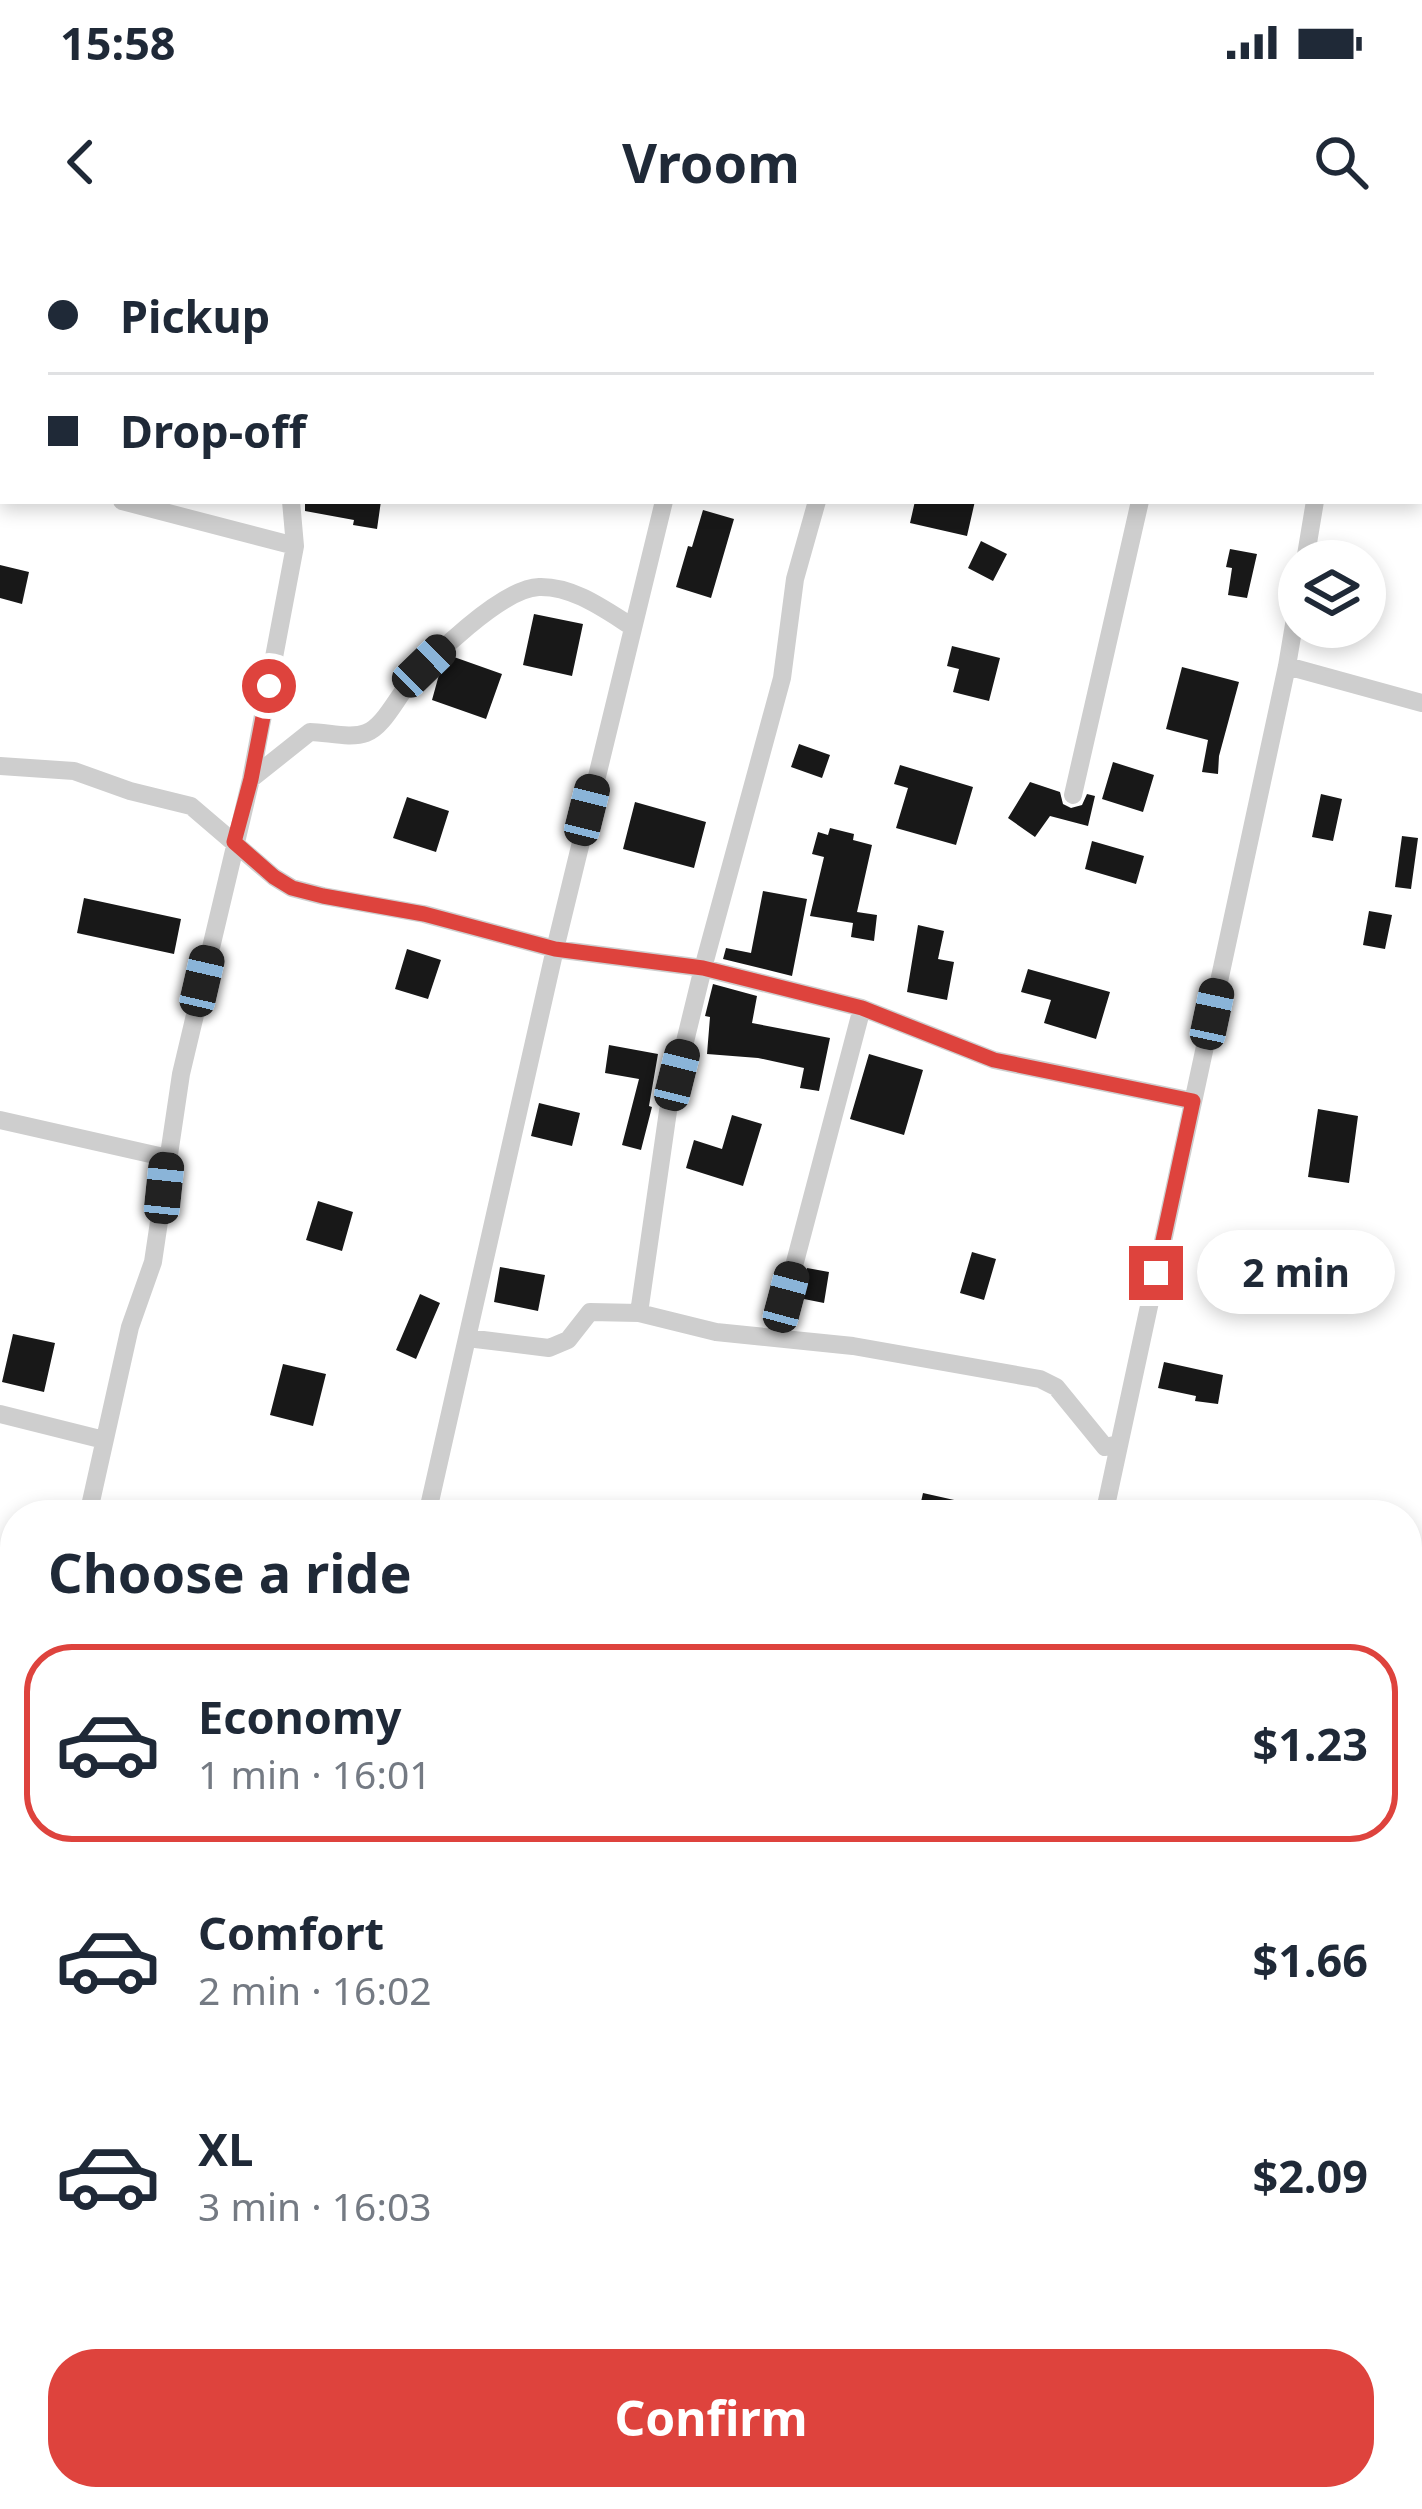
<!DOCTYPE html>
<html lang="en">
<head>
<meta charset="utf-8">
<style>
  :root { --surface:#fff; --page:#f2f2f3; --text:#1f2937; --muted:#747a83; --line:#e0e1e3; --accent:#de433d }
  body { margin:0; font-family:"Noto Sans",sans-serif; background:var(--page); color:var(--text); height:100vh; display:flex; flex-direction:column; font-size:45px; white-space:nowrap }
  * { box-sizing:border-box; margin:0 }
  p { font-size:39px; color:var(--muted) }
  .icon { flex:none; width:66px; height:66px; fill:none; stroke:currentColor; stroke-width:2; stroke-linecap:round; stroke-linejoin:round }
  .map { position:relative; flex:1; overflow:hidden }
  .side { position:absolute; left:0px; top:1260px; width:1422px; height:1011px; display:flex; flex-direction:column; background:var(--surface); border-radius:48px 48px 0 0; box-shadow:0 6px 18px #0003 }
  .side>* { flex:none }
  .guide { position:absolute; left:0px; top:0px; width:1422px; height:264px; box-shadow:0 6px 18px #0003; display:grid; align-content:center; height:264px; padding:0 48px; background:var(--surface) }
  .controls { position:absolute; left:1278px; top:300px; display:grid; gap:24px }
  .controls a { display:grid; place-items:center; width:108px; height:108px; border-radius:50%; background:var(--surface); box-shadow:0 6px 18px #0003; font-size:60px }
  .end { position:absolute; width:54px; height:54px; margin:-27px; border:15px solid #de433d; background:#fff; box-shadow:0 0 0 6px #fff }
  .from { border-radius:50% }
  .bubble { position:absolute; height:84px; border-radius:42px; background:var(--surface); box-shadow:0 6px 18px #0003; font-size:39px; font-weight:700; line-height:84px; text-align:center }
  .car { position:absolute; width:36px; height:72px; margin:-36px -18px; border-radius:15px; box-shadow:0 0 9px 3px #0007; background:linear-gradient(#222 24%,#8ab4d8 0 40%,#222 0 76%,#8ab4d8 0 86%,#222 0) }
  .guide b { display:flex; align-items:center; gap:42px; height:114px; font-size:45px }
  .guide b+b { border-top:3px solid var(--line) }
  .guide i { width:30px; height:30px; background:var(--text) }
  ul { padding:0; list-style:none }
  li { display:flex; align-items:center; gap:36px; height:198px; margin:0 24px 18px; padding:0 24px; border:6px solid transparent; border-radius:48px }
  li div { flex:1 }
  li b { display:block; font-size:45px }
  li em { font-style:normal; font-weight:700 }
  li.selected { border-color:var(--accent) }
  li>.icon { width:108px; height:108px; stroke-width:1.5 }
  h2 { padding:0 48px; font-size:54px; line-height:144px }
  .button { display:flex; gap:24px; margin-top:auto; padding:24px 48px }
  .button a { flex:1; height:138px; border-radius:48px; background:var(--accent); color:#fff; font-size:48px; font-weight:700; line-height:138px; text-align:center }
  .status { display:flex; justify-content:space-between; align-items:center; height:84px; padding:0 60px; background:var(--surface); direction:ltr }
  .status svg { height:33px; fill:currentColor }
  header { display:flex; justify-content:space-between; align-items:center; height:156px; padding:0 48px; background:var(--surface); font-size:54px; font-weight:700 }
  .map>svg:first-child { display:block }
  .building { fill:#181818 }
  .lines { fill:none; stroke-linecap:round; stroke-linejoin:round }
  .street { stroke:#cecece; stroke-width:18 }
  .route { stroke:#de433d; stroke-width:15 }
</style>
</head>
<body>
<div class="status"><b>15:58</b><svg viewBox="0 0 49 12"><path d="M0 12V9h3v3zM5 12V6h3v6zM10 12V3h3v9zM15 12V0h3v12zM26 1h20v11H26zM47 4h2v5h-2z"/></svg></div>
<header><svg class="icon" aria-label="back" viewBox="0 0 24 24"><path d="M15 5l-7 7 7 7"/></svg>Vroom<svg class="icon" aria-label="search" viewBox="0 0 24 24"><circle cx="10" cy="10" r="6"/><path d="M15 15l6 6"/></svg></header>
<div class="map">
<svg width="1422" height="2269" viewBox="0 0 1422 2269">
  <rect width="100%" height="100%" fill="#fff"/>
  <path class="building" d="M305,261H381L377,289L353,285L354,280L305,271Z
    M915,261H975L967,296L910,283Z
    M703,270L734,279L711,358L676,347L688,306L692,307Z
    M981,301L1007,314L993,341L968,328Z
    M1230,309L1257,314L1247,358L1228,355L1232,328L1226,327Z
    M0,325L29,332L22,364L0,358Z
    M534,374L583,384L572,436L523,425Z
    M952,406L1000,418L989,461L953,452L959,429L947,426Z
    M454,417L502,434L486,479L432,460L440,431Z
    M1182,427L1239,442L1219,516L1218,534L1202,532L1208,500L1166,489Z
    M799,504L830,515L822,538L791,527Z
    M1113,522L1154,535L1143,572L1102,559Z
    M900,525L973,547L956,605L896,588L908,548L894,544Z
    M1030,542L1060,552L1063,564L1071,568L1082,565L1087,554L1095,556L1088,586L1050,576L1035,597L1008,578Z
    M1321,554L1342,559L1333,601L1312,597Z
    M407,557L449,571L436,612L393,598Z
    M635,562L706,582L694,628L623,609Z
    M830,588L854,594L853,600L872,605L857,672L877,675L874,701L851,697L853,683L810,676L824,617L812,614L818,592L828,595Z
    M1402,596L1418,598L1411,649L1395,647Z
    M1092,601L1144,616L1136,644L1085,629Z
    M763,651L807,659L792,736L723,719L726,708L751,713Z
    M84,658L181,679L174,714L77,693Z
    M1369,671L1392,675L1385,709L1363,705Z
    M918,685L944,691L938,719L954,722L947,760L907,752Z
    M407,709L441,720L428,759L395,749Z
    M1028,729L1110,752L1096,799L1044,783L1051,760L1021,752Z
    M713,744L757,756L752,783L830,798L819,851L800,848L804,828L758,818L707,814L710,777L705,776Z
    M609,805L658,814L649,866L652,867L641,910L622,905L639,839L605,833Z
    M869,814L923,830L904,895L850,879Z
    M539,863L580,873L572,906L531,896Z
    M1318,869L1358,876L1349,943L1308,937Z
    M732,875L762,884L743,946L686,928L694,900L722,909Z
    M318,961L353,972L342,1011L306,1000Z
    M972,1012L996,1019L984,1060L960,1053Z
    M500,1027L545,1035L538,1071L494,1062Z
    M807,1028L829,1032L824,1063L799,1058Z
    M420,1054L440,1063L416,1119L396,1110Z
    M13,1094L55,1103L44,1152L2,1142Z
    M1164,1122L1223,1135L1218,1164L1195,1161L1196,1156L1158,1148Z
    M283,1124L326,1134L313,1186L270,1175Z
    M923,1253L990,1268V1275H918Z"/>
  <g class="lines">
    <path class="street" d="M32,3L33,0
      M353,3L354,0
      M688,3L689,0
      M851,3V0
      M1208,3V0
      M1362,3L1363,0
      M0,112L3,102
      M1419,136L1422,133
      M0,229L3,230
      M122,261L295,306
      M1305,321L1315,261
      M1287,426L1422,463
      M0,526L74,531L130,551L191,566L274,637L292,648L323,656L424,674L555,709L703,728L862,768L994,820L1193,861
      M251,539L310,492C327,492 350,499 366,493C383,487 396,459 408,445C431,418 502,348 539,347C573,346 604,369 631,386
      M1073,555L1140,261
      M0,880L168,918
      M639,1073L668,871L703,728L782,438L795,339L817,261
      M467,1098L549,1108L568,1100L590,1072L639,1073L716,1092L853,1106L1040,1139L1056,1147L1105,1207L1119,1204
      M775,1098L862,768
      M0,1174L104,1200
      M88,1275L130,1087L153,1022L181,834L251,539L295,306L291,261
      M427,1275L555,709L664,261
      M1104,1275L1287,426L1299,355
      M1407,1400L1422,1402
      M0,1451L15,1454
      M1407,1594L1422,1580
      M0,1651L15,1583
      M1407,2027L1422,2031
      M217,2269L220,2256
      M365,2269L368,2256
      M558,2269L560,2256
      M902,2269L905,2256
      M1159,2269L1162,2256
      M1322,2269V2256"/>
  </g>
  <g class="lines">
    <path class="route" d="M269,446L251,539L234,602L274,637L292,648L323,656L424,674L555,709L703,728L862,768L994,820L1193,861L1156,1033"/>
  </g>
</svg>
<div class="controls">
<a><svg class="icon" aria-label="layers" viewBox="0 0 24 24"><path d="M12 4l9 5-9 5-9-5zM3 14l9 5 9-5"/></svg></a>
</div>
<i class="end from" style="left:269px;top:446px"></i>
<i class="end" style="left:1156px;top:1033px"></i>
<div class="bubble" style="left:1197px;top:990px;width:198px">2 min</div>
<i class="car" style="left:424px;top:426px;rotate:46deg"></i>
<i class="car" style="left:587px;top:570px;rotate:14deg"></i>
<i class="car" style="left:202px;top:741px;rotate:13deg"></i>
<i class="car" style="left:1212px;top:774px;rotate:12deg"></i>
<i class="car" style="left:677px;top:835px;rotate:14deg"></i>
<i class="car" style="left:164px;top:948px;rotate:6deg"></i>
<i class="car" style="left:786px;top:1057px;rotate:15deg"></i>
<div class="guide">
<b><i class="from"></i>Pickup</b>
<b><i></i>Drop-off</b>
</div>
<section class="side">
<h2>Choose a ride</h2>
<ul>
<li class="selected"><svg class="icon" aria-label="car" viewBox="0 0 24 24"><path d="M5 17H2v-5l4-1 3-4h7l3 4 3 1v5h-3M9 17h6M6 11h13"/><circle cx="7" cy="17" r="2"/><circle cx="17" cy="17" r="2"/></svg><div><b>Economy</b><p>1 min · 16:01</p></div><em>$1.23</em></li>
<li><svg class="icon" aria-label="car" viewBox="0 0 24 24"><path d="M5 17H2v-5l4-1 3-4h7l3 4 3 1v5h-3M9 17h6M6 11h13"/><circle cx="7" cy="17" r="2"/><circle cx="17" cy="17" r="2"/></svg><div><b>Comfort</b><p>2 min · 16:02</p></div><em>$1.66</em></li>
<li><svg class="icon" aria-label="car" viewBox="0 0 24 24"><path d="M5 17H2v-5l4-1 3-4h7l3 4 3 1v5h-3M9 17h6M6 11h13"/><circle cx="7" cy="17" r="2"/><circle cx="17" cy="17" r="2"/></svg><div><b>XL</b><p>3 min · 16:03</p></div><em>$2.09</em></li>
</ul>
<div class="button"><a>Confirm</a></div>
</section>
</div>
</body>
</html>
